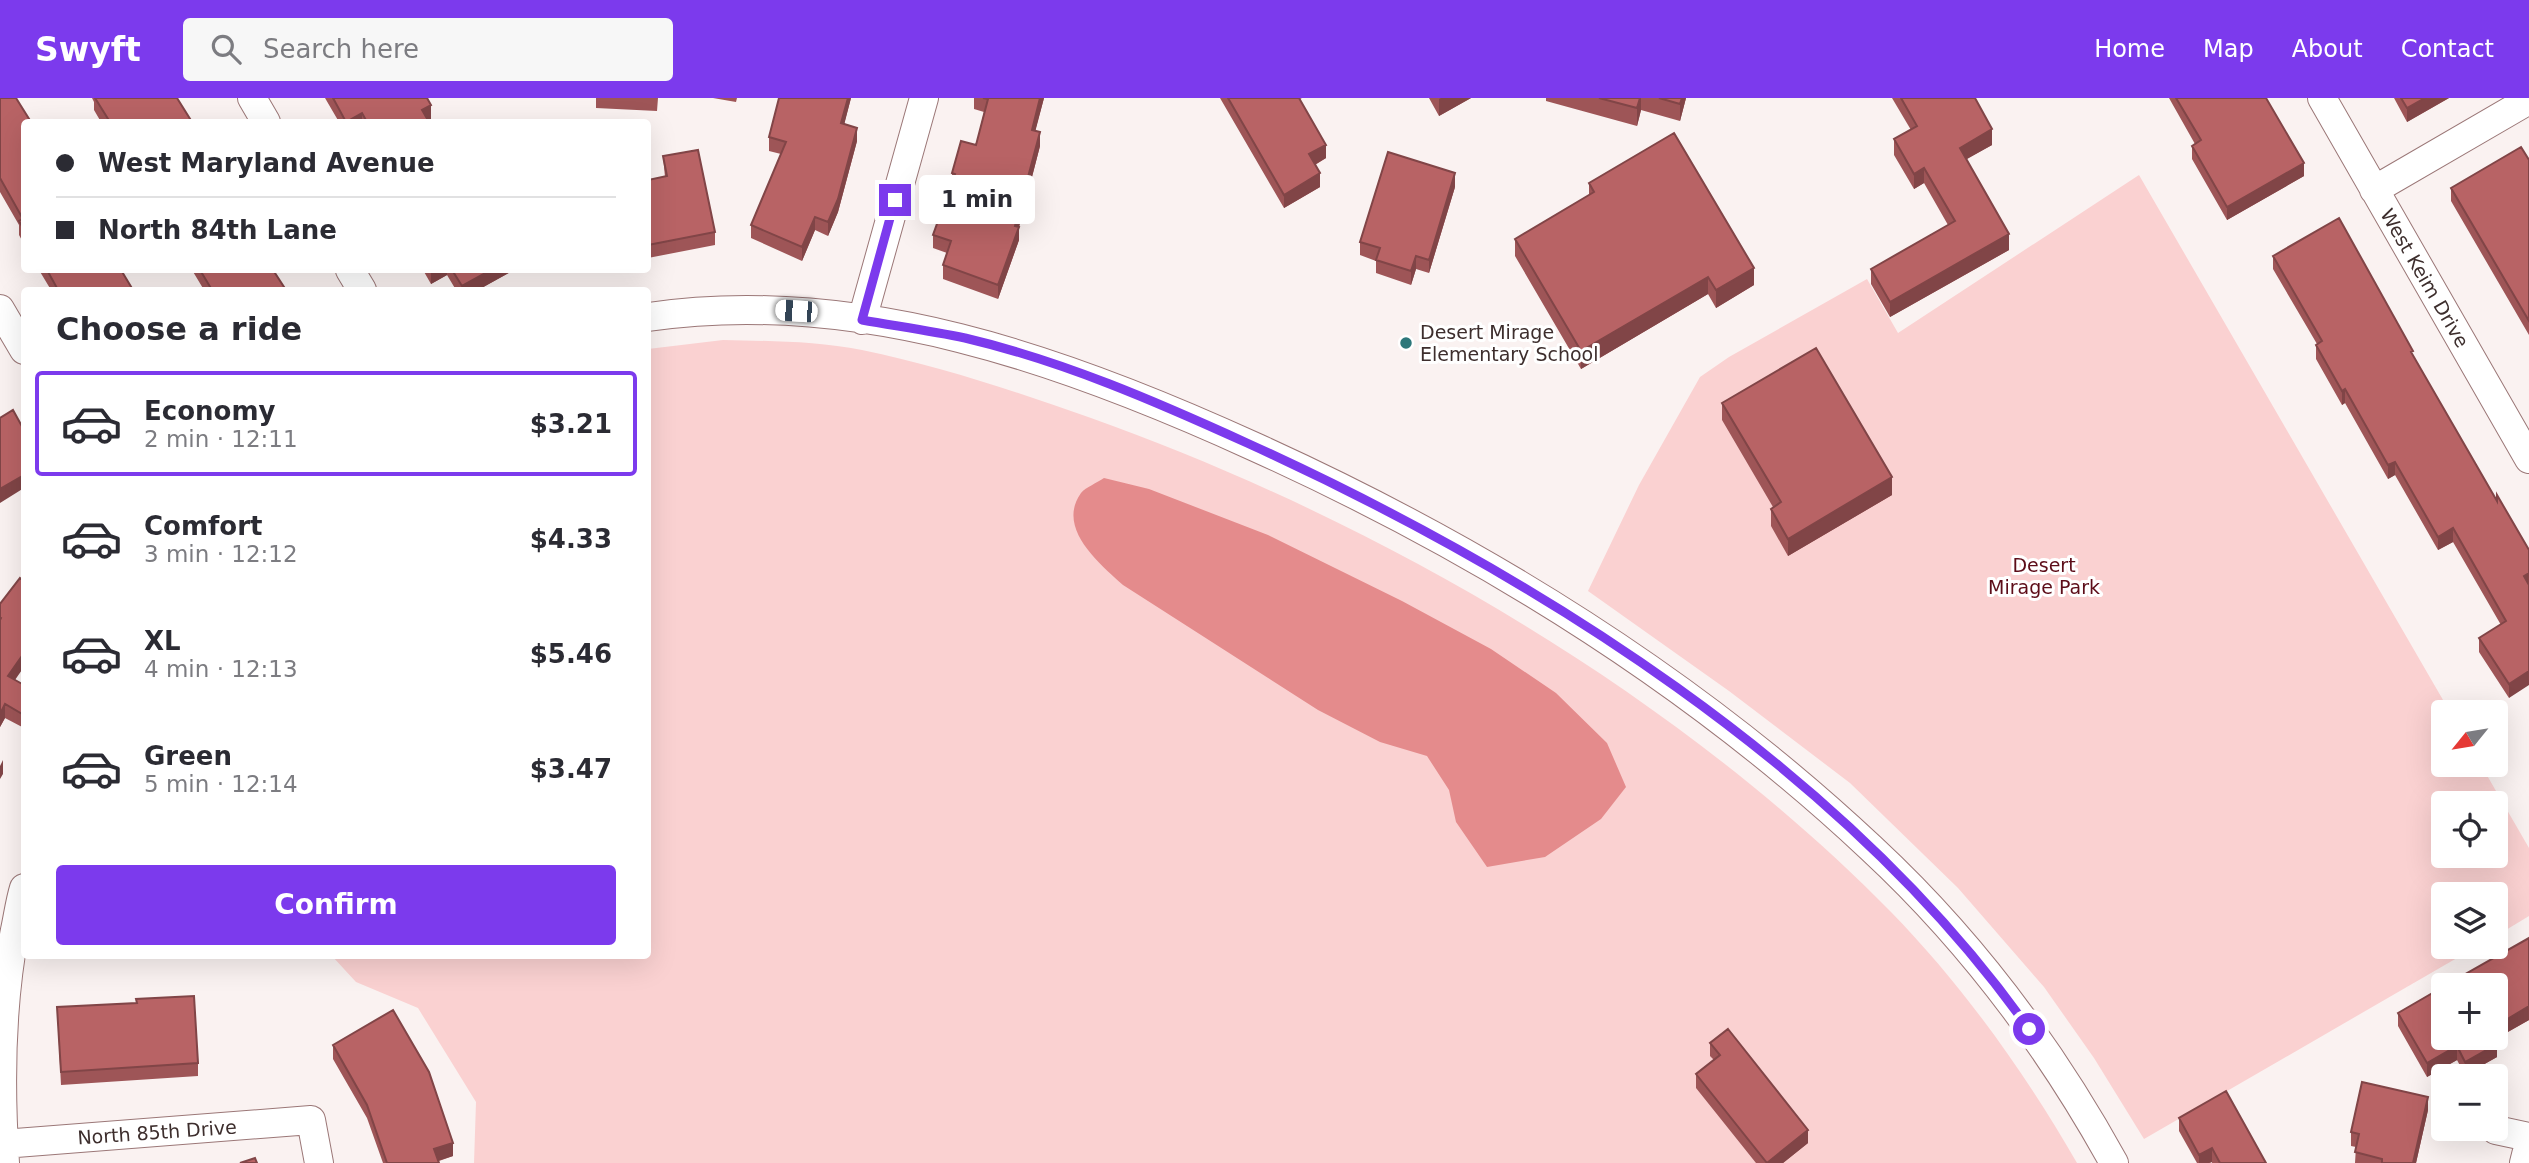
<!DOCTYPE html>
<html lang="en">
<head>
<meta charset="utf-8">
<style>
  :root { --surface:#fff; --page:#f7f7f7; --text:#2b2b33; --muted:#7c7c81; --line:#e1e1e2; --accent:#7c3aed }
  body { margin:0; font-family:"DejaVu Sans",sans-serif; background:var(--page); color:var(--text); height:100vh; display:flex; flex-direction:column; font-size:26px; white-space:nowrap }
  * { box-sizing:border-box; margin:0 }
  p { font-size:23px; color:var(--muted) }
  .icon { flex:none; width:38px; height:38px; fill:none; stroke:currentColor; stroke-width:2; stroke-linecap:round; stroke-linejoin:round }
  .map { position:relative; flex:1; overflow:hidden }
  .panel { position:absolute; left:21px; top:189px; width:630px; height:672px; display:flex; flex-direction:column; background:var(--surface); border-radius:7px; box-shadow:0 7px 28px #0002 }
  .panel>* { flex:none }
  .banner { position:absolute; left:21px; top:21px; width:630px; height:154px; border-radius:7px; box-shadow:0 7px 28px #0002; display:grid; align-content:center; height:154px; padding:0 35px; background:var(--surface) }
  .needle { width:46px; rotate:240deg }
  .fabs { position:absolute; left:2431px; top:602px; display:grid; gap:14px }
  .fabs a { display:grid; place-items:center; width:77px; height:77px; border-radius:7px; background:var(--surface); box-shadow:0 7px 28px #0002; font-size:35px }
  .end { position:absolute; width:32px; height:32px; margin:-16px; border:9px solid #7c3aed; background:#fff; box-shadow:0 0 0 4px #fff }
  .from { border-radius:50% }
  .bubble { position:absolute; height:49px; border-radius:7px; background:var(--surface); box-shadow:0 7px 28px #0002; font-size:23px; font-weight:700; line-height:49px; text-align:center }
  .car { position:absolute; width:21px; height:42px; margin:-21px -10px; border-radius:9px; box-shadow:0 0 5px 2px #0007; background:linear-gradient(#fff 24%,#345 0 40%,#fff 0 76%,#345 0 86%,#fff 0) }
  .banner b { display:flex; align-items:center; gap:24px; height:66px; font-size:26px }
  .banner b+b { border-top:2px solid var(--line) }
  .banner i { width:18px; height:18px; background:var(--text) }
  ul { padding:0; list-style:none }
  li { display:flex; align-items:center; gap:21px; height:105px; margin:0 14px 10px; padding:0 21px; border:4px solid transparent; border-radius:7px }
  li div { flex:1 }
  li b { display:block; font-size:26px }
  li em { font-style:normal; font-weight:700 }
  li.selected { border-color:var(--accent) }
  li>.icon { width:63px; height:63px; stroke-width:1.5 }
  h2 { padding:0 35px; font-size:32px; line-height:84px }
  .action { display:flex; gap:14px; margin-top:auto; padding:14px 35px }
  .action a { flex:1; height:80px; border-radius:7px; background:var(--accent); color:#fff; font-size:28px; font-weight:700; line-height:80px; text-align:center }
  header { display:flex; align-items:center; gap:42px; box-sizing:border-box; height:98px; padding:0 35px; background:var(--accent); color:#fff }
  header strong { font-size:33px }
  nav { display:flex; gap:38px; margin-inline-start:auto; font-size:24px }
  .search { width:490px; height:63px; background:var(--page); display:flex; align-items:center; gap:18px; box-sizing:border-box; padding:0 24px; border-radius:7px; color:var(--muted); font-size:26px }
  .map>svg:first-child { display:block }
  .green { fill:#fad1d1; fill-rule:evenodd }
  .water { fill:#e48b8c }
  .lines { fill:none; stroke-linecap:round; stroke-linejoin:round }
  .street-casing { stroke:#9b7777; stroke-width:30 }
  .street { stroke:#fff; stroke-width:28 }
  .wall { fill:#9e5557 }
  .shaded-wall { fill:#814547 }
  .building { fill:#b86365; stroke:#814547; stroke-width:2 }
  .route { stroke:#7c3aed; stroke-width:9 }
  .poi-dot { fill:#2d777a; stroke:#fff; stroke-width:2.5 }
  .labels { text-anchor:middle; stroke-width:6; stroke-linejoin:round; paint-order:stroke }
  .street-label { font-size:19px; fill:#3d2e2d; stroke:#fff }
  .poi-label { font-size:19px; fill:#3d2e2d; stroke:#fff; text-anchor:start }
  .park-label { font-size:19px; fill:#5d0d19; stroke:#fff }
</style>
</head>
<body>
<header>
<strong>Swyft</strong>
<div class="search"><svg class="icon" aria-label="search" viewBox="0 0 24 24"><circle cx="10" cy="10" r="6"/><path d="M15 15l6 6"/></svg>Search here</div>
<nav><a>Home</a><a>Map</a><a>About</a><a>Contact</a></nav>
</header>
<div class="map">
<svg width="2529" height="1065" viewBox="0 0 2529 1065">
  <rect width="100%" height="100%" fill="#faf2f1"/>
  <path class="green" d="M2139,77L2450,614H2443V667H2481L2529,750V818L2496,838V796H2443V849H2476L2144,1041L2094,960L2044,889L1958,790L1850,685L1729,593L1588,493L1639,387L1700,279L1729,259L1867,181L1898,235ZM2443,705H2496V758H2443Z
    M723,242C769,243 816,243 862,252C940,268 1017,294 1091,320C1379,423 1676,595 1891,814C1964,889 2025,975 2077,1065H474L476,1004L418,910L356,884L332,858H648V251Z"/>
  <path class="water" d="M1104,380L1149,391L1268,437L1402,503L1491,551L1556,595L1607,645L1626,689L1601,721L1545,759L1487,769L1456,724L1449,692L1427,658L1380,644L1318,612L1123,487C1099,465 1056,430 1081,395C1086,389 1097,385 1104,380Z"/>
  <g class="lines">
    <g class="street-casing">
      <path id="street" d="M252,0L266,24
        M2322,0L2529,361
        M2374,92L2529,2
        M350,172L362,192
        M0,211L24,252
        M648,219C858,188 1067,263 1255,349C1478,450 1692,582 1871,750C1968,840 2050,949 2114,1065
        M862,222L924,0
        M2496,1032L2529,1039
        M3,1046L311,1022L319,1065
        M5,1065C0,991 1,905 15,832C18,818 20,803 24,790
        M2524,1065L2529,1045"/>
    </g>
    <use href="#street" class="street"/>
  </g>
  <path class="wall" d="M0,0L24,24V146L19,137V127L0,94Z
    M92,0H177L192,24H101L94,12V4Z
    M325,0H427L431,21L428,23L429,24H339Z
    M596,0H658L657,13L596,10Z
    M713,0H737L736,4Z
    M779,0H851L844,26L857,43L838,114L828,138L815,132L802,163L751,140V127L781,56L769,53V39Z
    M974,0H1044L1035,33L1040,48L1019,129V142L998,201L943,181V167L947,155L933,150V137L952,84V75L976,47L984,14L974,11Z
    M1220,0H1302L1300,1L1326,60L1315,67L1320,89L1284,110Z
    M1429,0H1471L1439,18Z
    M1546,0H1686L1680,23L1641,12L1637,28L1546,3Z
    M1892,0H1975L1992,47L1966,61L2009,152L1890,219L1871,186V171L1948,127L1924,85L1914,91L1894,57V41L1911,32Z
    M2169,0H2266L2304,78L2227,122L2192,61V48L2195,46Z
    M2394,0H2449L2407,24Z
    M663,58L715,134V147L648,160V82L665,79Z
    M2529,62V237L2451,103V90Z
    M1589,85L1754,187L1716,210L1708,196L1581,271L1515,158V141L1589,97Z
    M1455,89L1429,175L1416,171L1411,187L1376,175V163L1360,157V144Z
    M2273,158L2413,257L2497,403L2529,452L2509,600L2479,554V540L2501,527L2453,444L2438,452L2395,377L2388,381L2345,305L2342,307L2316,261V247L2317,246L2273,171Z
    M39,172H121L133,192H51Z
    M192,172H273L286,192H204Z
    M423,172H514L478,192H456L447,177L431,186Z
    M1722,305L1892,397L1788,458L1771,428V411L1773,409L1722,322Z
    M0,506L15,582L24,587V630L5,620L0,629Z
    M57,909L198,965V978L61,987Z
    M2398,915L2529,922L2494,942L2497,959L2465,977L2457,962L2427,979L2398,928Z
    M1710,945L1808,1045L1783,1065H1756L1696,990V976L1714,962L1710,958Z
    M333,947L453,1058L439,1063V1065H383L367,1020L333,961Z
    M2428,1012L2416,1065H2355L2356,1049L2351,1048V1034Z
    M2179,1020L2266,1065H2212V1064L2209,1065H2197L2179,1033Z"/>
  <path class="shaded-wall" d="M848,0H851L841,39V25Z
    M1040,0H1044L1032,46V32Z
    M1441,0H1471L1439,18V1Z
    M1640,0H1641V12L1637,28V10Z
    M1682,0H1686L1680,23V6Z
    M2425,0H2449L2407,24V10Z
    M431,7V21L425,24L422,12Z
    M362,15V24H346Z
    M857,30V43L838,114L828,138V124Z
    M1992,31V47L1960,65V50Z
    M1040,34V48L1019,129V142L998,201V187L1015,128Z
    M1326,47V60L1309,70V56Z
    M2304,65V78L2227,122V109Z
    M1924,70V85L1914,91V76Z
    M1320,75V89L1284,110V97Z
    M1455,75V89L1429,175V162Z
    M815,119V132L802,163V149Z
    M2009,136V152L1890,219V204Z
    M1416,158V171L1411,187V173Z
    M1754,170V187L1716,210V192Z
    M431,172H447V177L431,186Z
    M491,172H514L478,192H462V188Z
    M1708,179V196L1581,271V253Z
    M2345,291V305L2342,307V293Z
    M2395,364V377L2388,381V367Z
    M24,377V390L0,405V391Z
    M1892,379V397L1788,458V441Z
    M2453,430V444L2438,452V439Z
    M2529,475V488L2524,478Z
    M24,555V569L8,592V578Z
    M2529,573V587L2509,600V586Z
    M5,606V620L0,629V616Z
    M3,662V676L0,681V668Z
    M2529,908V922L2488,945V940H2496V928Z
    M2497,946V959L2465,977V964Z
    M2457,948V962L2427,979V965Z
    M2428,999V1012L2416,1065H2413Z
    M1808,1032V1045L1783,1065H1767Z
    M453,1045V1058L434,1064V1051Z
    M2212,1050V1064L2209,1065H2199V1057Z"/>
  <path class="building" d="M0,0H16L31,24H24V132L19,123L23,121L0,80Z
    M95,0H177L192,24H110Z
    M333,0H427L431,7L422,12L429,24H367L362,15L346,24Z
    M779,0H848L841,25L857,30L838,101L828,124L815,119L802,149L751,127L786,44L769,39Z
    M983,0H1040L1032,32L1040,34L1015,128L1019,129L998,187L943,167L951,143L933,137L955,76L952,75L961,43L976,47L988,1Z
    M1228,0H1299L1326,47L1309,56L1320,75L1284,97Z
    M1599,0H1640L1637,10Z
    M1659,0H1682L1680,6Z
    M1901,0H1975L1992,31L1960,50L2009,136L1890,204L1871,171L1955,123L1924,70L1914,76L1894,41L1917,28Z
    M2176,0H2266L2304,65L2227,109L2192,48L2201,42Z
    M2401,0H2425L2407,10Z
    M1674,35L1754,170L1716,192L1708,179L1581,253L1515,141L1594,94L1589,85Z
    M2521,49L2529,62V223L2451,90Z
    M698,52L715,134L648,147V82L667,78L663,58Z
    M1388,54L1455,75L1429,162L1416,158L1411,173L1376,162L1380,150L1360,144Z
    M2339,120L2413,253L2411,254L2497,403V397L2529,452V475L2524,478L2529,487V573L2509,586L2479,540L2506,523L2453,430L2438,439L2395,364L2388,367L2345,291L2342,293L2316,247L2322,243L2273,158Z
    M47,172H121L133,192H57L55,191L57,190Z
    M200,172H273L286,192H212Z
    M452,172H491L462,188Z
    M1816,250L1892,379L1788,441L1771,411L1781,404L1722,305Z
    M13,312L24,332V377L0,391V320Z
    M20,480L24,483V482V555L8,578L24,587V617L5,606L0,616V522L1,520L0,519V506Z
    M2529,840V908L2496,928V887H2446Z
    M2443,889V940H2493L2497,946L2465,964L2457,948L2427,965L2398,915Z
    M194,898L198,965L61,974L57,909L137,905L136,901Z
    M393,912L429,974L453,1045L434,1051L439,1065H387L367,1007L333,947Z
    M1728,931L1808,1032L1767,1065L1696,976L1720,957L1710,945Z
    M2362,984L2428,999L2413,1065H2382V1061L2355,1054L2359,1036L2351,1034Z
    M2226,993L2266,1065H2220L2212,1050L2199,1057L2179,1020Z
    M255,1060L257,1065H240Z"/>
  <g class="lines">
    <path class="route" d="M895,102L862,222C896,228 931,233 965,240C1063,263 1157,304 1247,345C1535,476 1844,670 2029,931"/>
  </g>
  <circle class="poi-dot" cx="1406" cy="245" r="7"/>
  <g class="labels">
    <g class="street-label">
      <text transform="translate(2425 180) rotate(60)" y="7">West Keim Drive</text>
      <text transform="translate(157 1034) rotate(-4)" y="7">North 85th Drive</text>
    </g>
    <g class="poi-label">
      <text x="1420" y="241">Desert Mirage<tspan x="1420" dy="22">Elementary School</tspan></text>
    </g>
    <g class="park-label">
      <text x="2044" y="474">Desert<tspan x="2044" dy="22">Mirage Park</tspan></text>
    </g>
  </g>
</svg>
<div class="fabs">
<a><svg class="needle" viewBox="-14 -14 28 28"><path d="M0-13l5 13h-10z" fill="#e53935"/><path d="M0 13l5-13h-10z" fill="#7c7c81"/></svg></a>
<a><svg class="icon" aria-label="locate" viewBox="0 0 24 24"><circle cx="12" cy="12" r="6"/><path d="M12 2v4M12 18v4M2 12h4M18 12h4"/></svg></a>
<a><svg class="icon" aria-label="layers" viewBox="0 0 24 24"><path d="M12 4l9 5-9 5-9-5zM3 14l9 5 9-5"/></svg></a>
<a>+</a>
<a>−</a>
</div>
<i class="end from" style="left:2029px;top:931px"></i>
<i class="end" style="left:895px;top:102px"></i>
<div class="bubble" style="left:919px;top:77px;width:116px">1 min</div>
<i class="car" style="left:796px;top:213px;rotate:274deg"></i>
<div class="banner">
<b><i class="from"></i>West Maryland Avenue</b>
<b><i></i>North 84th Lane</b>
</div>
<section class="panel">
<h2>Choose a ride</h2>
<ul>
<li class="selected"><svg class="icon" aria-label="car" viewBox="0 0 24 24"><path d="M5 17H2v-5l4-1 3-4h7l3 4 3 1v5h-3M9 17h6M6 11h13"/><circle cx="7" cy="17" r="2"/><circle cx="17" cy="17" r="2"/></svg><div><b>Economy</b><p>2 min · 12:11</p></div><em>$3.21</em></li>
<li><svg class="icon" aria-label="car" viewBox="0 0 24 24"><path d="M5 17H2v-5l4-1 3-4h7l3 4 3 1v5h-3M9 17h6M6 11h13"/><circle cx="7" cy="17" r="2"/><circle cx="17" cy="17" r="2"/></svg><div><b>Comfort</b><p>3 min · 12:12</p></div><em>$4.33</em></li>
<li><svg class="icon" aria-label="car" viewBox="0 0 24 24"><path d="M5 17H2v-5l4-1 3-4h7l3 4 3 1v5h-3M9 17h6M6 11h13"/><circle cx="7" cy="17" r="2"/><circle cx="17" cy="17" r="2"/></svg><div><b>XL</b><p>4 min · 12:13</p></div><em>$5.46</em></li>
<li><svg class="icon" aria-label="car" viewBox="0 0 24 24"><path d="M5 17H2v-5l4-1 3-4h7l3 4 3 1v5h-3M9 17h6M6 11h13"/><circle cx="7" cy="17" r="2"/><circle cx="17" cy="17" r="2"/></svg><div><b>Green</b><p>5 min · 12:14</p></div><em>$3.47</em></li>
</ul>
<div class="action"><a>Confirm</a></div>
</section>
</div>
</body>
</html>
